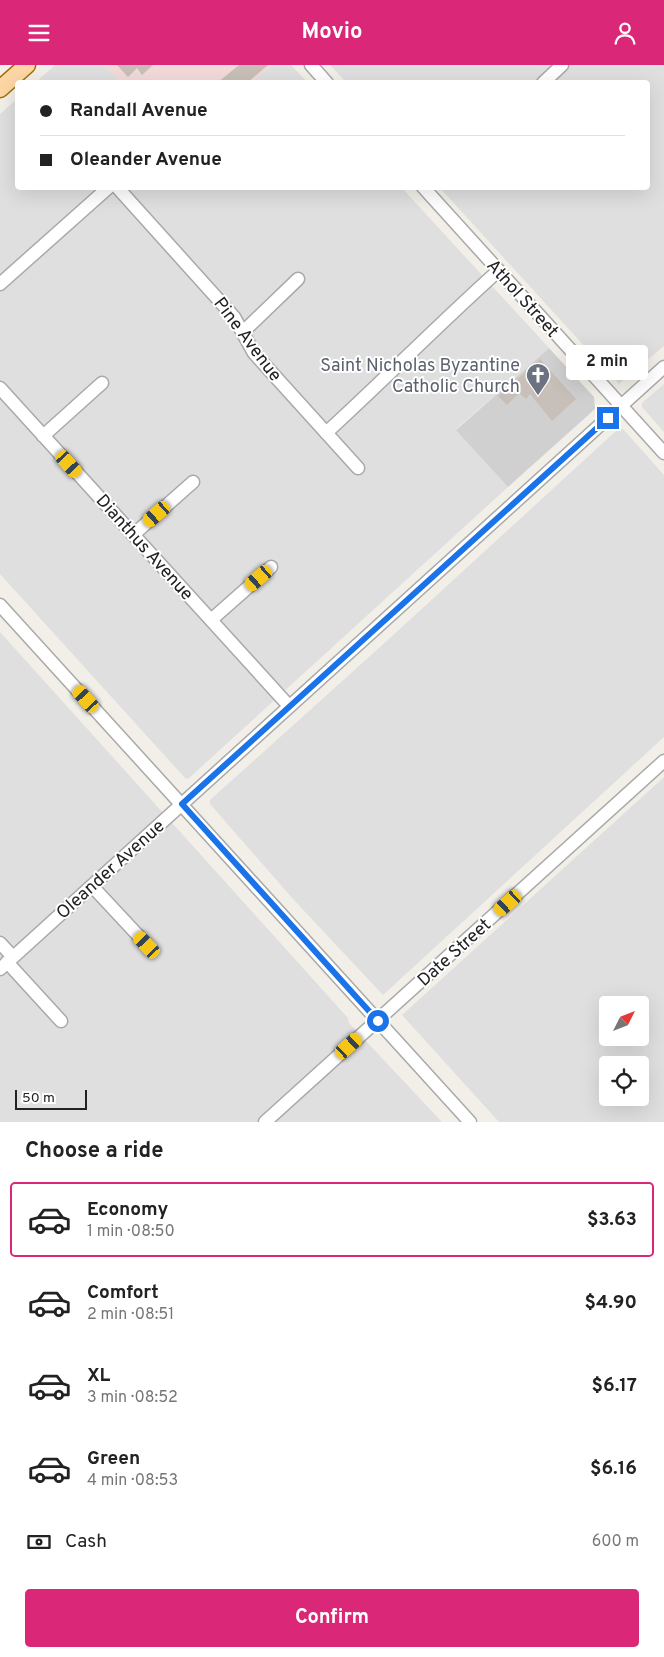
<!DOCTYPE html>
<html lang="en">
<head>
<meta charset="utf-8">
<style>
  :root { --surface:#fff; --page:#f6f6f6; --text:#222; --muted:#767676; --line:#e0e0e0; --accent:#db2777 }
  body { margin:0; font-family:Overpass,sans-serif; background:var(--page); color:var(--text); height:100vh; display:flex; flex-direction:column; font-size:19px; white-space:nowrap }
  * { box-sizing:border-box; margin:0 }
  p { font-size:16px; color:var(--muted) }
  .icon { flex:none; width:28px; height:28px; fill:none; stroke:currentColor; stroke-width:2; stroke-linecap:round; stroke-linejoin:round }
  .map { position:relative; height:1057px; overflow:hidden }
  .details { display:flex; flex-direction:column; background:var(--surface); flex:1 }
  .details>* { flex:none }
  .guide { position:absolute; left:15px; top:15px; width:635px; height:110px; border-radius:5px; box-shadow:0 5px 20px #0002; display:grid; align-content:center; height:110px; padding:0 25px; background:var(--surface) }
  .needle { width:32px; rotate:48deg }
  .tools { position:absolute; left:599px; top:931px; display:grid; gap:10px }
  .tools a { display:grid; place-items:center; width:50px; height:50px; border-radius:5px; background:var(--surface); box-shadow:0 5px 20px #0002; font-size:25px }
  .scale { position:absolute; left:15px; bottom:12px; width:72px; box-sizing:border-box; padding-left:5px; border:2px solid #222; border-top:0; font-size:14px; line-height:18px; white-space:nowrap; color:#222; -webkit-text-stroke:4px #fff; paint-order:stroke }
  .end { position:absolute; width:22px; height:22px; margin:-11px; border:6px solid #1a73e8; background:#fff; box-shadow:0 0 0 2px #fff }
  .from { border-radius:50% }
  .bubble { position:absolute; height:35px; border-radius:5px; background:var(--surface); box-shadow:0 5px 20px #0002; font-size:16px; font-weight:700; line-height:35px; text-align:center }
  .car { position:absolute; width:15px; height:30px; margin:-15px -8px; border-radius:6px; box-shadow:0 0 4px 1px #0007; background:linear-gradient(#f5c518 24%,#345 0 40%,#f5c518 0 76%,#345 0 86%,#f5c518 0) }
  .guide b { display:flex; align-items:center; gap:18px; height:48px; font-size:19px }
  .guide b+b { border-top:1px solid var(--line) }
  .guide i { width:12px; height:12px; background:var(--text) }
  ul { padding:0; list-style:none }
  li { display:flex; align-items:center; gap:15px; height:75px; margin:0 10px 8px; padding:0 15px; border:2px solid transparent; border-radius:5px }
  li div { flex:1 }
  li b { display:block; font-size:19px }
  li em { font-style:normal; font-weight:700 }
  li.on { border-color:var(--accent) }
  li>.icon { width:45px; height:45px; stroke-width:1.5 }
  h2 { padding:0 25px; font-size:22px; line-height:60px }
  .pay { display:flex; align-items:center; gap:12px; height:55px; padding:0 25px; font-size:19px }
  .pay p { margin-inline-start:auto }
  .action { display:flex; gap:10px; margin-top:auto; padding:10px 25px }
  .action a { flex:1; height:58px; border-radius:5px; background:var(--accent); color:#fff; font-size:20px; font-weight:700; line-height:58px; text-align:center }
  header { display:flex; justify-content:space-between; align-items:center; height:65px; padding:0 25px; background:var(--accent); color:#fff; font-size:22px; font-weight:700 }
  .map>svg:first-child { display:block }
  .residential { fill:#e0dfdf; fill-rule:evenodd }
  .commercial { fill:#f2dad9 }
  .religious { fill:#d0d0d0 }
  .building { fill:#c7bfb8 }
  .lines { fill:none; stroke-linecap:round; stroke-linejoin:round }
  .minor-casing { stroke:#a9a9a9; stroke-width:15 }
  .major-casing { stroke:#a06b00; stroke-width:19 }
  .minor { stroke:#fff; stroke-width:12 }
  .major { stroke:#fcd6a4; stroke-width:16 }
  .route { stroke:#1a73e8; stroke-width:6 }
  .labels { text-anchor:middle; stroke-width:4; stroke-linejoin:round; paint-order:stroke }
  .street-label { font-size:18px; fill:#222; stroke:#fff }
  .worship-label { font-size:18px; fill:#5b616d; stroke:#fff; text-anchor:end }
</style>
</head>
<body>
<header><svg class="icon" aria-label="menu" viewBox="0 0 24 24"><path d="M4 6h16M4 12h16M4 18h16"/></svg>Movio<svg class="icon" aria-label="person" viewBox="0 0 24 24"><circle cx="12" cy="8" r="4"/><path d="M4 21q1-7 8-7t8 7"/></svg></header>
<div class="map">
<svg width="664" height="1057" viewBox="0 0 664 1057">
  <rect width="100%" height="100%" fill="#f2efe9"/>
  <path class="residential" d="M55,0H105L120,17L35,18Z
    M272,0H291L307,17H252Z
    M330,0H664V281L619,319L440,123L648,122V18L346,17Z
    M17,34L18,122L402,123L549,283L456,364L508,422L188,714L185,713L0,509V49Z
    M664,319V367L642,342V338Z
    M623,364L664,410V672L383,930L293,834L210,739V735L390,573L617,365Z
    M0,567L348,953L349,958L442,1057H0Z
    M664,712V1057H499L402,950ZM608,940H640V972H608ZM608,1000H640V1032H608Z"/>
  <path class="commercial" d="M105,0H272L252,18L120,17Z"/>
  <path class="religious" d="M549,283L594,332L595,344L508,422L456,365Z"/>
  <path class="building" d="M117,0H153L142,10L137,3L128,12Z
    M239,0H268L247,18H217Z
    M540,294L576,334L552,356L530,329L526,334L519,328L507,340L498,331Z"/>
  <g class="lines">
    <g class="minor-casing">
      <path id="minor" d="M311,0L327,18
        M543,18L562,0
        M117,122L234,252L254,288L358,403
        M423,122L664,388
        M0,219L109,122
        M244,266L298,214
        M0,323L289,641
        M326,368C384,315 439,259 498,206
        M43,371L102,318
        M133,470L193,417
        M0,540L470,1057
        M211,555L271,502
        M92,821L147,880
        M0,878L13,892
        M7,897L61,956
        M0,904L664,302
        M265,1057L664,696"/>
    </g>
    <g class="major-casing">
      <path id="major" d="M0,24L27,0"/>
    </g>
    <use href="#minor" class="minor"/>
    <use href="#major" class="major"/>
  </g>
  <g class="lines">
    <path class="route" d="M378,956L182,739L608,353"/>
  </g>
  <defs>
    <g id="church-pin" transform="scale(1.25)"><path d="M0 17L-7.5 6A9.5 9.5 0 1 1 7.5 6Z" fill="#6b7280" stroke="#fff"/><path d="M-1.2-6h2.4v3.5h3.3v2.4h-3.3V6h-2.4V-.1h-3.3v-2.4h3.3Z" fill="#fff"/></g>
  </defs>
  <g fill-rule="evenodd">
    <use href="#church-pin" x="538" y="310"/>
  </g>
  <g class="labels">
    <g class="street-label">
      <text transform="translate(523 233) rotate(48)" y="6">Athol Street</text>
      <text transform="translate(248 274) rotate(53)" y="6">Pine Avenue</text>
      <text transform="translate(145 482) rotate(48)" y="6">Dianthus Avenue</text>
      <text transform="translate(110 804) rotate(-42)" y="6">Oleander Avenue</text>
      <text transform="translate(454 887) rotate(-42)" y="6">Date Street</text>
    </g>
    <g class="worship-label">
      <text x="520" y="306">Saint Nicholas Byzantine<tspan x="520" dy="21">Catholic Church</tspan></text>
    </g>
  </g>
</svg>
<div class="tools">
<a><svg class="needle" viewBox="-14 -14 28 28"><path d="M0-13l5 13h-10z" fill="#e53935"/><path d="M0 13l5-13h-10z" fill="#767676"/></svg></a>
<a><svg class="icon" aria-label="locate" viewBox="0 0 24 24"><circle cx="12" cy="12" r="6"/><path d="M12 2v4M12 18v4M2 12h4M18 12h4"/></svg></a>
</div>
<div class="scale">50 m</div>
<i class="end from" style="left:378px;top:956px"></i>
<i class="end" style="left:608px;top:353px"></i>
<div class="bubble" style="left:566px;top:280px;width:82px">2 min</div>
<i class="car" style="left:69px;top:399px;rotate:138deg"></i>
<i class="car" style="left:157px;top:449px;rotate:229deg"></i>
<i class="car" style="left:259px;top:513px;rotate:229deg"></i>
<i class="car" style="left:86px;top:634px;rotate:318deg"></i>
<i class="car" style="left:508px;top:838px;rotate:228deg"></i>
<i class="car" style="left:147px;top:880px;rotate:317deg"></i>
<i class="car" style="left:349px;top:981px;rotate:48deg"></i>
<div class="guide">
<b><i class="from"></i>Randall Avenue</b>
<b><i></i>Oleander Avenue</b>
</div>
</div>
<section class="details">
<h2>Choose a ride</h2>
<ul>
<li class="on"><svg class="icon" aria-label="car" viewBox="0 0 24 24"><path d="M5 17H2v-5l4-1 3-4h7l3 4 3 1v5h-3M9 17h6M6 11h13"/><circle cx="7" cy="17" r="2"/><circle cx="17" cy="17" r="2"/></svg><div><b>Economy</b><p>1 min · 08:50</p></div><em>$3.63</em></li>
<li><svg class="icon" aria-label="car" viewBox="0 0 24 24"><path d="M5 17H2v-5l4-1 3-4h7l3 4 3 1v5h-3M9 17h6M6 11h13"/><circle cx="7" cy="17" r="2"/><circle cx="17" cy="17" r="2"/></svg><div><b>Comfort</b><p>2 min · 08:51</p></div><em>$4.90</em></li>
<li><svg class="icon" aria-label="car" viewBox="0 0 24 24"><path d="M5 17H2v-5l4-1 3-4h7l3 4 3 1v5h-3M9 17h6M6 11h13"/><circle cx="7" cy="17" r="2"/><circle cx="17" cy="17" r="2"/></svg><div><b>XL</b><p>3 min · 08:52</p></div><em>$6.17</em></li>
<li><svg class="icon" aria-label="car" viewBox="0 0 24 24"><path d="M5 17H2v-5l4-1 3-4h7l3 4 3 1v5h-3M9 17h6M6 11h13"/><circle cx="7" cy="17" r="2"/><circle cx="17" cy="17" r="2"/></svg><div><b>Green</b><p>4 min · 08:53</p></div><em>$6.16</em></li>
</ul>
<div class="pay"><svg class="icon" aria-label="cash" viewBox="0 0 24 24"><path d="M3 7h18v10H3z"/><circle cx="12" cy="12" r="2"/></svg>Cash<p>600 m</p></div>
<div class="action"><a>Confirm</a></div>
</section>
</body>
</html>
